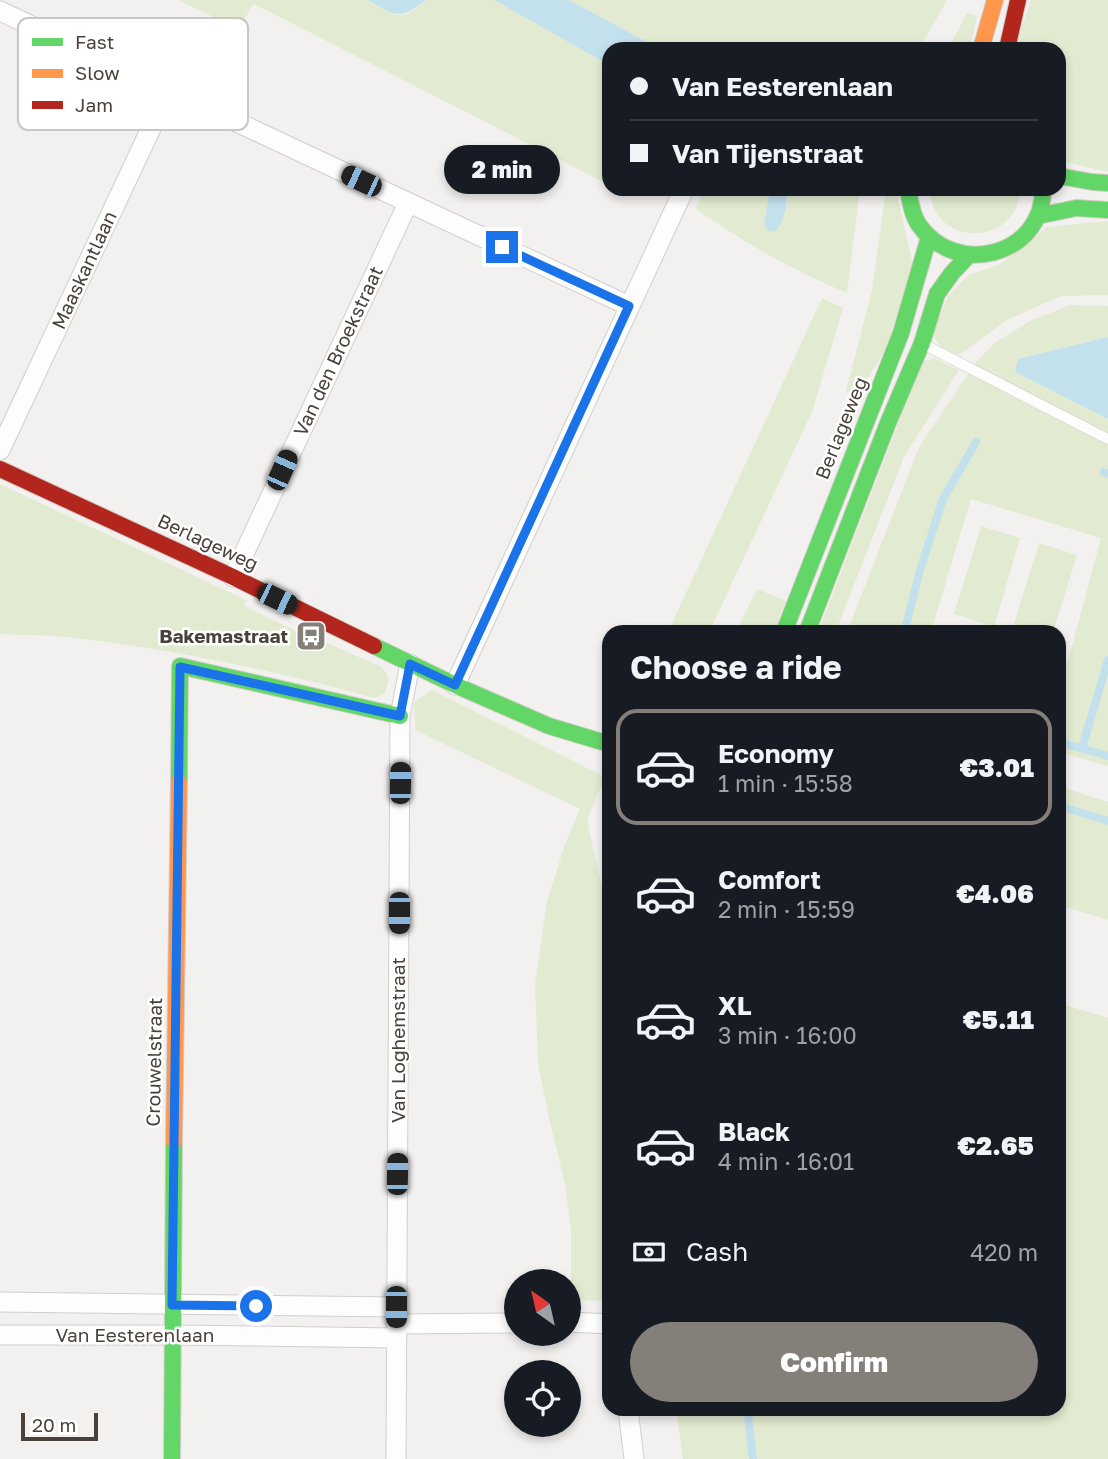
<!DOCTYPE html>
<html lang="en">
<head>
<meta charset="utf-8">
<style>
  :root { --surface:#171b24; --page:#242831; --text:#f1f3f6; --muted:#9ea1a6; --line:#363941; --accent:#857f79 }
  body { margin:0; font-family:"Golos Text",sans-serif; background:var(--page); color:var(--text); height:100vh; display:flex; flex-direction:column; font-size:26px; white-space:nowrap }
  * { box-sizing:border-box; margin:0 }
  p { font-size:23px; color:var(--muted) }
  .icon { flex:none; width:38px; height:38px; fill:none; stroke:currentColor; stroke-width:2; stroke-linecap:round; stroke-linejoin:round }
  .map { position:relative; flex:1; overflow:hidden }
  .side { position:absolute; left:602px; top:625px; width:464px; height:791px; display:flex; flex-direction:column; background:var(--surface); border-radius:21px; box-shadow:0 4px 10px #0003 }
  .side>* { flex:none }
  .top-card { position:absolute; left:602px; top:42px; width:464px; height:154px; border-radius:21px; box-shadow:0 4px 10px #0003; display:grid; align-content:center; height:154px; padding:0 28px; background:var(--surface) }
  .needle { width:46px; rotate:326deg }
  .tools { position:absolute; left:504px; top:1269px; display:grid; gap:14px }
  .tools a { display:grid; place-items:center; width:77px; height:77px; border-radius:50%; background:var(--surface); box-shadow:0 4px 10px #0003; font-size:35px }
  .scale { position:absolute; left:21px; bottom:18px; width:77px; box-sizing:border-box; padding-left:7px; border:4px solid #4a423a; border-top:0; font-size:19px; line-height:24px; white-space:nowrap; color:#4a423a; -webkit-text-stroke:5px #fff; paint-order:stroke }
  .end { position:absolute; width:32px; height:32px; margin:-16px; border:9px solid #1a73e8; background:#fff; box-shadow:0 0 0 4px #fff }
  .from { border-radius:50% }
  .bubble { position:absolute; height:49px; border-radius:24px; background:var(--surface); box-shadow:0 4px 10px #0003; font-size:23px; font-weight:800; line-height:49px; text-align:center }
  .car { position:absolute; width:21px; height:42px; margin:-21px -10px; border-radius:9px; box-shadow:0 0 5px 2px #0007; background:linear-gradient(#222 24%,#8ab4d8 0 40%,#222 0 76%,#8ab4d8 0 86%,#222 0) }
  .top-card b { display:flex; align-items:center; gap:24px; height:66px; font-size:26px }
  .top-card b+b { border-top:2px solid var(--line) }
  .top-card i { width:18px; height:18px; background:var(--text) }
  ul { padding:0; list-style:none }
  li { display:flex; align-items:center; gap:21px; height:116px; margin:0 14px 10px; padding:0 14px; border:4px solid transparent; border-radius:21px }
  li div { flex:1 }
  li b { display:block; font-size:26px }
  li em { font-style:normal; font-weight:800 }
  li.current { border-color:var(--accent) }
  li>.icon { width:63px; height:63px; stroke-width:1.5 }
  h2 { padding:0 28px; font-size:32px; line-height:84px }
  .pay { display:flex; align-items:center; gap:18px; height:77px; padding:0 28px; font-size:26px }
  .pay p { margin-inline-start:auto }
  .primary-button { display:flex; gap:14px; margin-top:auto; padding:14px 28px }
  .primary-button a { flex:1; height:80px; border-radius:42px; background:var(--accent); color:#fff; font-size:28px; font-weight:800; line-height:80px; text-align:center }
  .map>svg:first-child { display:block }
  .green { fill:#e2ebd1 }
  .water { fill:#c3e0ed }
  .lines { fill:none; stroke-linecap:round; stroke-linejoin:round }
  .stream { stroke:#c3e0ed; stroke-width:8 }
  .lane-casing { stroke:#d1cfcc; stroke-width:11 }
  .street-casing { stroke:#d1cfcc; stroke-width:21 }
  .fast-casing { stroke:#d2cdc6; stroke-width:18 }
  .slow-casing { stroke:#d2cdc6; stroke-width:18 }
  .jam-casing { stroke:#d2cdc6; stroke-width:18 }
  .lane { stroke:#fdfdfd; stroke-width:10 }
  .street { stroke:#fdfdfd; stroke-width:19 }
  .fast { stroke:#63d668; stroke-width:16 }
  .slow { stroke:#ff974d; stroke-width:16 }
  .jam { stroke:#b3261e; stroke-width:16 }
  .route { stroke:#1a73e8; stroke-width:9 }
  .labels { text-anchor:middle; stroke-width:5; stroke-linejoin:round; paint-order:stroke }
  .street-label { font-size:19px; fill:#4a423a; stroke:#fff }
  .poi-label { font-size:19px; font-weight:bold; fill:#4a423a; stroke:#fff; text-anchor:end }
  .key { fill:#fff; stroke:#c9c6c4; stroke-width:2 }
  .key-label { font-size:19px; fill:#4a423a }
</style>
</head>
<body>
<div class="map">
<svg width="1108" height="1459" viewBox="0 0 1108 1459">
  <rect width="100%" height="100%" fill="#f3f1ef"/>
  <path class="green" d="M178,0H368L397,15L409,13L426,0H494L609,65V185L254,4L238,29Z
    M569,0H947L919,49H660Z
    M1031,0H1108V172L1059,161V49H1014Z
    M967,13L977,16L970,49H948Z
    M704,189H770L764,224L786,208L788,189H860L847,293C794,271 743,242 696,209Z
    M886,189H896L913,265L885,351L856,396L846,391L872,290Z
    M929,189H1020C1020,235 958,250 935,211C932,205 931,196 929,189Z
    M1108,221V295L1061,296L1007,320L959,355L942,348L932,335L948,296L970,274L999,265L1047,227Z
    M822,298L843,308L812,412L711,628L707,632H668Z
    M1070,305L1108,306V337L1018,359L1015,372L1108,419V766L1059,752V671L1065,672L1101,538L971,499L931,632H847L919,447L977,361L996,342L1030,321Z
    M934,358L959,370L904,457L836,631L818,632L922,362Z
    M0,484L246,600L244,606L321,643L322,641L382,667L389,678L385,694L374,698C276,671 177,650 75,638C50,635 25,635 0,634Z
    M981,526L1020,538L994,627L954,614Z
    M1039,543L1077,555L1053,632H1017L1012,630Z
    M757,589L786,601L774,632H736Z
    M432,690L605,777L588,817L589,830L604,896L609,964L606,1052L609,1098V1301L571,1300V1230L565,1184L549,1118L538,1064L535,984L547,901L565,844L580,809L415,730L414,702Z
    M1059,786L1108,802V920L1059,905Z
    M1059,1003L1108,1018V1459H683L676,1409H1059Z"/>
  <path class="water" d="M368,0H426C398,21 397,16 368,0Z
    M494,0H569L660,49H609V65Z
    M770,189H788C786,204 786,220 775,232L769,231L764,224Z
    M1108,337V419L1015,372L1018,359Z"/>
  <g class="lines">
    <path class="stream" d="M1104,472L1108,474
      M905,629L920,570L943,499L976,442
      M1059,742L1108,756
      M1082,748L1108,660
      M1059,806L1108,821
      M747,1409L753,1459"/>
    <g class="lane-casing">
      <path id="lane" d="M923,344L1108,439"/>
    </g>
    <g class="street-casing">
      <path id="street" d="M0,11L629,306
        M0,450L169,90
        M233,577L408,203
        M455,685L684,189
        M0,1302L396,1307
        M569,1322L609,1324
        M396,1324L516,1323
        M0,1335H174L397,1338
        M628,1409L634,1459
        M396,1459L400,716L410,664"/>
    </g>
    <g class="fast-casing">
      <path id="fast" d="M1059,176L1092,182L1108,183
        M908,189C910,201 912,215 919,225C956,278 1043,256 1043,189
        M1038,216L1076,208L1108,210
        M784,632L901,333L929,237
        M807,632L888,423L922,343L937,294L952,273L968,256
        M374,646L455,685L549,726L609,744
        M179,782L180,666L400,716
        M172,1459L174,1141"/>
    </g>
    <g class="slow-casing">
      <path id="slow" d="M981,49L995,0
        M174,1141L179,782"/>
    </g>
    <g class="jam-casing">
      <path id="jam" d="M1007,49L1018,0
        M0,469L233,577L374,646"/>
    </g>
    <use href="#lane" class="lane"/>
    <use href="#street" class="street"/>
    <use href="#fast" class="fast"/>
    <use href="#slow" class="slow"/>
    <use href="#jam" class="jam"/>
  </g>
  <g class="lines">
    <path class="route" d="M256,1306L172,1305L180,667L400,716L410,664L455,685L629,306L502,247"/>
  </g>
  <defs>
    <g id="bus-square" transform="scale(1.575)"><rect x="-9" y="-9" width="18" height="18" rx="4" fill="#857f79" stroke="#fff"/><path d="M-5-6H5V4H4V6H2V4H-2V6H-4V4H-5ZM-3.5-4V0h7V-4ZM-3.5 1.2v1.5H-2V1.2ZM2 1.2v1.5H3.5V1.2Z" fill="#fff"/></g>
  </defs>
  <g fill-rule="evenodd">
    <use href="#bus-square" x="311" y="636"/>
  </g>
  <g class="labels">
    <g class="street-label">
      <text transform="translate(84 270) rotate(-65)" y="7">Maaskantlaan</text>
      <text transform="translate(338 351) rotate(-65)" y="7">Van den Broekstraat</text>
      <text transform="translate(841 428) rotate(-68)" y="7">Berlageweg</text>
      <text transform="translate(208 542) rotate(25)" y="7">Berlageweg</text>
      <text transform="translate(398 1040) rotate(-90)" y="7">Van Loghemstraat</text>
      <text transform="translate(154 1062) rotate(-89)" y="7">Crouwelstraat</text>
      <text x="135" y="1342">Van Eesterenlaan</text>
    </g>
    <g class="poi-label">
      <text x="288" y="643">Bakemastraat</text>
    </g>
  </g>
  <rect x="18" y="18" width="230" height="112" rx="10" class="key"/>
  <rect x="32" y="38" width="31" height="8" fill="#63d668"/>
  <rect x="32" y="69" width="31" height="9" fill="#ff974d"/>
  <rect x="32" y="101" width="31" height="8" fill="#b3261e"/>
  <g class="key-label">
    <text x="75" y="49">Fast</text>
    <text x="75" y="80">Slow</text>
    <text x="75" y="112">Jam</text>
  </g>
</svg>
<div class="tools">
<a><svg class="needle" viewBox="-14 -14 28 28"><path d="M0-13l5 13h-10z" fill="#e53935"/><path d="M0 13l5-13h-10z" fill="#9ea1a6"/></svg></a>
<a><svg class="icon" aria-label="locate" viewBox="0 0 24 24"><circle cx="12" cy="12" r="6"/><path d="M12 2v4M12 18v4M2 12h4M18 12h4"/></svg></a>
</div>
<div class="scale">20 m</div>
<i class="end from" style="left:256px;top:1306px"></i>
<i class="end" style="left:502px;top:247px"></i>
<div class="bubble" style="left:444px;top:145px;width:116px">2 min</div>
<i class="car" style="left:361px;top:181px;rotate:295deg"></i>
<i class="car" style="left:282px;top:470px;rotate:24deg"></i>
<i class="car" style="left:277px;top:599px;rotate:116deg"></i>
<i class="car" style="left:400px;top:783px;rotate:1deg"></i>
<i class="car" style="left:399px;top:913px;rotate:180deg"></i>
<i class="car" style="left:397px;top:1174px;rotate:1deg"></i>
<i class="car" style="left:396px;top:1307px;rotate:180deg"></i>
<div class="top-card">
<b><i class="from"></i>Van Eesterenlaan</b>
<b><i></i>Van Tijenstraat</b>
</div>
<section class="side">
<h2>Choose a ride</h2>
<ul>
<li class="current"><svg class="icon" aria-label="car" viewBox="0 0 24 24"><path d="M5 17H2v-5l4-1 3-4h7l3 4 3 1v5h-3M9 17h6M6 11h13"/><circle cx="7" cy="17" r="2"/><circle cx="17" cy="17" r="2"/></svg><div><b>Economy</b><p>1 min · 15:58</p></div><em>€3.01</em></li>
<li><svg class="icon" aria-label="car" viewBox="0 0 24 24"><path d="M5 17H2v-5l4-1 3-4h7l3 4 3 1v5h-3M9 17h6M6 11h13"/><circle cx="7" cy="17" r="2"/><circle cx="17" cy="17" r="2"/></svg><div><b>Comfort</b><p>2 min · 15:59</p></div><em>€4.06</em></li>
<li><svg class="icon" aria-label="car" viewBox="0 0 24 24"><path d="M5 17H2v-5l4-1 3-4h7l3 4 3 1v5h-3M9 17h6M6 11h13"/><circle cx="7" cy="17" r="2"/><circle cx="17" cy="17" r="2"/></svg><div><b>XL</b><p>3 min · 16:00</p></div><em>€5.11</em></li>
<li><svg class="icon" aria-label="car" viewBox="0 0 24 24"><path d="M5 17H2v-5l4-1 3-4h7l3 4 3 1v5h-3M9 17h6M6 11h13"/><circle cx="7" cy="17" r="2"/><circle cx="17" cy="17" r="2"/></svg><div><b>Black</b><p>4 min · 16:01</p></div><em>€2.65</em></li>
</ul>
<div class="pay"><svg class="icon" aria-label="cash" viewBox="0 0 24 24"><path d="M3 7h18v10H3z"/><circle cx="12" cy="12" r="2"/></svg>Cash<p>420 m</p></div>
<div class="primary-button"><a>Confirm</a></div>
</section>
</div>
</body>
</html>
